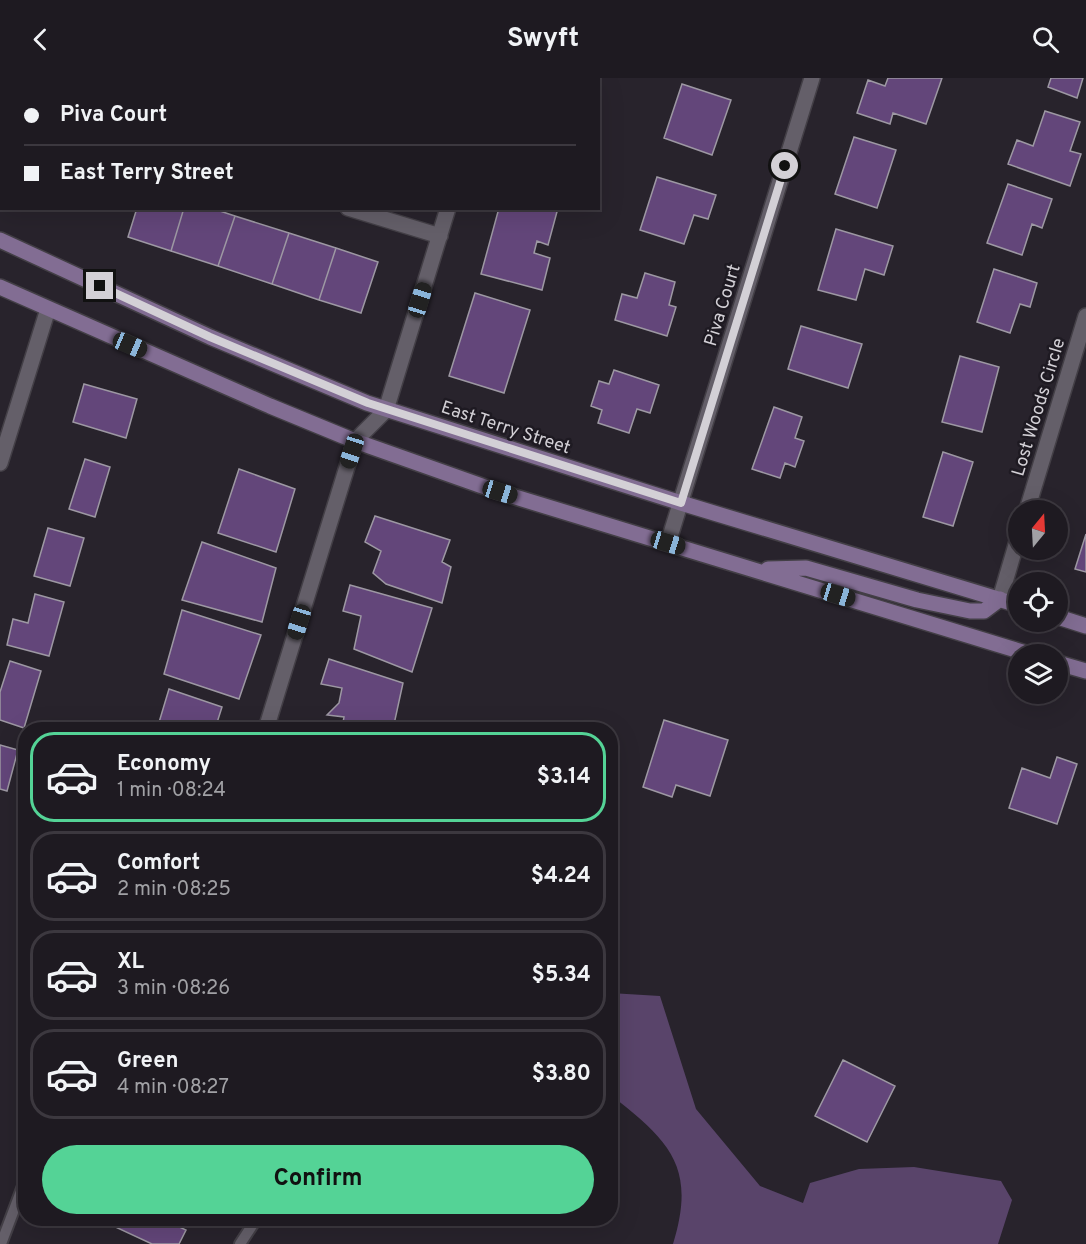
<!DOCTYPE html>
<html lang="en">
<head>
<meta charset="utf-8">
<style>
  :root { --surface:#1e1a21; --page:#26232a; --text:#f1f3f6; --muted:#a1a1a5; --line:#3c383f; --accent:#54d396 }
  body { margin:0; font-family:Overpass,sans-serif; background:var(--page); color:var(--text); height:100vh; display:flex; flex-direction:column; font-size:22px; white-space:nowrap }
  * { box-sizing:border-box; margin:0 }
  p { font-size:20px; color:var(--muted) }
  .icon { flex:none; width:33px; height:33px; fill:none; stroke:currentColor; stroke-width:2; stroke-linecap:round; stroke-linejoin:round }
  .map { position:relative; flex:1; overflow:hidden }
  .panel { position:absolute; left:18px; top:644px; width:600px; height:504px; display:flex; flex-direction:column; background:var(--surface); border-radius:24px; box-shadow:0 6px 24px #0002,0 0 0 2px var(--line) }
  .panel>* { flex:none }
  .top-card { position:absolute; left:0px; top:0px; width:600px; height:132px; box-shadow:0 6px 24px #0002,0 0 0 2px var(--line); display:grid; align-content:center; height:132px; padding:0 24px; background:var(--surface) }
  .needle { width:39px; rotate:18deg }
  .fabs { position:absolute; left:1008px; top:422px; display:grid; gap:12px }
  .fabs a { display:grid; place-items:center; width:60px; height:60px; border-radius:50%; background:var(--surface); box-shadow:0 6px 24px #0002,0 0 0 2px var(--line); font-size:30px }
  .end { position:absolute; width:27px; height:27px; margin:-14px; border:8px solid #d3d0d6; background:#111; box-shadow:0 0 0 3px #111 }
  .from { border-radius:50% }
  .car { position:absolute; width:18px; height:36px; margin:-18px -9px; border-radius:8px; box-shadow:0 0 4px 2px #0007; background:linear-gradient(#222 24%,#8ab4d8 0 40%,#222 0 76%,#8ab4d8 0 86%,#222 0) }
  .top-card b { display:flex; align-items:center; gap:21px; height:57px; font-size:22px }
  .top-card b+b { border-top:2px solid var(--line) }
  .top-card i { width:15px; height:15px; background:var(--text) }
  ul { padding:10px 0 0; list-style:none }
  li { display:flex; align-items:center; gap:18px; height:90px; margin:0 12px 9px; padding:0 12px; border:3px solid var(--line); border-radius:24px }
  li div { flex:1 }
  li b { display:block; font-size:22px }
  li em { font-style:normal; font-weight:700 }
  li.selected { border-color:var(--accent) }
  li>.icon { width:54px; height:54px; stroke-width:1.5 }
  .primary-button { display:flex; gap:12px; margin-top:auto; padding:12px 24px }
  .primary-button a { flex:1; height:69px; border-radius:36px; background:var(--accent); color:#111; font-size:24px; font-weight:700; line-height:69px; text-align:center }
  header { display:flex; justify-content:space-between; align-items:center; height:78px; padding:0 24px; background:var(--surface); font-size:27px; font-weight:700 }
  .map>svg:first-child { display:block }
  .green { fill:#59446a }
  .building { fill:#63467a; stroke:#9d98a3; stroke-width:1.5 }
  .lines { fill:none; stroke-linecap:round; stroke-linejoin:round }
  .lane-casing { stroke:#433f46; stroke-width:14 }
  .street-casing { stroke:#433f46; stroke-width:18 }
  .secondary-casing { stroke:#433f46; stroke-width:18 }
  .lane { stroke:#645f69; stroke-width:10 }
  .street { stroke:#645f69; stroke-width:15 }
  .secondary { stroke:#826d93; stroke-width:15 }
  .route { stroke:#d3d0d6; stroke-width:8 }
  .labels { text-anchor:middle; stroke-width:5; stroke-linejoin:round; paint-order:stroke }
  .street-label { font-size:18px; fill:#d3d0d6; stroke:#1e1a22 }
</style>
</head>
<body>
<header><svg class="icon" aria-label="back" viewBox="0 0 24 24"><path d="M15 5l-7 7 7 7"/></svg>Swyft<svg class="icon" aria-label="search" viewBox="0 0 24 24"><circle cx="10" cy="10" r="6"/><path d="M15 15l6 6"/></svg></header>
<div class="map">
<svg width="1086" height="1166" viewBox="0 0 1086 1166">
  <rect width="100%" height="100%" fill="#28232c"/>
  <path class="green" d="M610,915L660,918L696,1031L760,1108L803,1125L810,1105L859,1091L914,1089L1001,1103L1012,1122L998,1166H673C697,1088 669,1063 611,1017Z"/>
  <path class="building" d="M129,0H222L129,2Z
    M888,0H942L926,46L893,35L890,46L857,35L868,2L885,8Z
    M1051,0H1083L1077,20L1048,9Z
    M682,6L731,22L712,77L664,60Z
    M1045,33L1080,44L1070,73L1081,76L1070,108L1008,86L1017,62L1033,68Z
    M854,59L896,72L877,130L835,116Z
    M657,99L716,117L708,141L694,137L684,166L640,152Z
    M1008,106L1052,121L1042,150L1032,146L1022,177L987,165Z
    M137,130H184L171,173L128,159Z
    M184,130H211L235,138L218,188L171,173Z
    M499,130H558L548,167L537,163L534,175L550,180L542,212L481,196Z
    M235,138L289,155L272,206L218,188Z
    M836,151L893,168L884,197L865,191L856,222L818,212Z
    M289,155L336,170L319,222L272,206Z
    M336,170L378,184L361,235L319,222Z
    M994,191L1037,205L1030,229L1020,226L1010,255L977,244Z
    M645,195L675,204L669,227L676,229L667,258L615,242L622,216L637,220Z
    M475,215L530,232L504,315L449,298Z
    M801,248L862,266L848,310L788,291Z
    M960,278L999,289L982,354L942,344Z
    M614,292L659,307L650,335L637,331L629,355L598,345L602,332L591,328L599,303L609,306Z
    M84,306L137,321L126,360L73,344Z
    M774,329L802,339L795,360L804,363L795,389L785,385L780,400L752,391Z
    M943,374L973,384L953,448L923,439Z
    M85,381L110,389L95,439L69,431Z
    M239,391L295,411L276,474L218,455Z
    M375,438L450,462L442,484L451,489L442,525L386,506L373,495L381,473L365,464Z
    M48,450L84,460L70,508L34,498Z
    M1086,456V494L1075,491Z
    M202,464L276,490L262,544L182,522Z
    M350,507L432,530L412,594L354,571L361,538L343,533Z
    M35,516L64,524L49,578L7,567L13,541L28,545Z
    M182,532L261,557L239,621L164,596Z
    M329,581L403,605L393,651H346L342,650L344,639L327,637L339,625L342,610L321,606Z
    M10,583L41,593L24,650L0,642V614Z
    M169,611L222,629L215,651H157Z
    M664,642L728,662L710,718L676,707L672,719L643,709Z
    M0,667L18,672L7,713L0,711Z
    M1057,679L1077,686L1057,746L1009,730L1022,690L1050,700Z
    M843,982L895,1008L867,1064L815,1038Z
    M115,1140H170L169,1144L186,1152L179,1166H152L111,1147Z"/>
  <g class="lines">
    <g class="lane-casing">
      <path id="lane" d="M1,1166L26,1100
        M240,1166L257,1140"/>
    </g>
    <g class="street-casing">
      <path id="street" d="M488,2V0
        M0,24H2
        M348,130L440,158
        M0,385L48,231
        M1027,432L1086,238
        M668,465L812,0
        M1000,521L1018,460
        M266,651L355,363L386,332L448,130"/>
    </g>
    <g class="secondary-casing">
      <path id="secondary" d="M0,162L210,259L367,325L681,425L1018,527
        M0,209L270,328L355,363L499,414L1029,576
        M768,491L806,490L917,522L970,533H984L1000,521
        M1058,539L1086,548
        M1058,585L1086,593"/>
    </g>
    <use href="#lane" class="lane"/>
    <use href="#street" class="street"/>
    <use href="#secondary" class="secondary"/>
  </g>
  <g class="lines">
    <path class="route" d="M100,208L210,259L368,325L681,425L785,88"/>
  </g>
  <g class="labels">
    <g class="street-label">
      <text transform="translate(722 227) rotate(-73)" y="6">Piva Court</text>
      <text transform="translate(1038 329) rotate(-73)" y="6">Lost Woods Circle</text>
      <text transform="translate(506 349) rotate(18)" y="6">East Terry Street</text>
    </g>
  </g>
</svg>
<div class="fabs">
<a><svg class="needle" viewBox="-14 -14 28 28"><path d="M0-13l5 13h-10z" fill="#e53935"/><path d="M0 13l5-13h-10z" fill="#a1a1a5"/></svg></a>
<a><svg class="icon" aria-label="locate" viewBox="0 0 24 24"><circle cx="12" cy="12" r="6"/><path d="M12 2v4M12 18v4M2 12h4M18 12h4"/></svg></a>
<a><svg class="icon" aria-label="layers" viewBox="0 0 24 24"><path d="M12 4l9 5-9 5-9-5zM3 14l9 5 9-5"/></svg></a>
</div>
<i class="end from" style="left:785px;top:88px"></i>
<i class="end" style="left:100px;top:208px"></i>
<i class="car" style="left:420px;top:222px;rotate:17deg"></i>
<i class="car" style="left:130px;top:267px;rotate:113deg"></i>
<i class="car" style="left:352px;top:373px;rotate:198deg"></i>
<i class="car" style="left:500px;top:414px;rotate:107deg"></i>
<i class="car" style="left:668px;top:465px;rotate:107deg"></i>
<i class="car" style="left:838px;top:517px;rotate:107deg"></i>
<i class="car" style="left:299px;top:544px;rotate:197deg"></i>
<div class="top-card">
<b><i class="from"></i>Piva Court</b>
<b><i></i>East Terry Street</b>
</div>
<section class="panel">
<ul>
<li class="selected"><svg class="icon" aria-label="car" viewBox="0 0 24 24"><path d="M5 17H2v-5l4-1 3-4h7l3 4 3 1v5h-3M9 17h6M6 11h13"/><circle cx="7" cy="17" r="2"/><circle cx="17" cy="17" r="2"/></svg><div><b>Economy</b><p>1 min · 08:24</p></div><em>$3.14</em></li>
<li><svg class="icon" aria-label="car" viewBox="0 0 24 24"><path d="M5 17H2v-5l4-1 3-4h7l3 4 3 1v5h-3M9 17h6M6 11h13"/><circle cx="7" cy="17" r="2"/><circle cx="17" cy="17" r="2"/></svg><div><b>Comfort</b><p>2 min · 08:25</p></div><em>$4.24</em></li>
<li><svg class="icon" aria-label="car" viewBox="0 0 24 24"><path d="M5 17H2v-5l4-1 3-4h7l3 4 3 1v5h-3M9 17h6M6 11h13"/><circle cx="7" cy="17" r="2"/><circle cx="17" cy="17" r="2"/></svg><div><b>XL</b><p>3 min · 08:26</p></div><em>$5.34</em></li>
<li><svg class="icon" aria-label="car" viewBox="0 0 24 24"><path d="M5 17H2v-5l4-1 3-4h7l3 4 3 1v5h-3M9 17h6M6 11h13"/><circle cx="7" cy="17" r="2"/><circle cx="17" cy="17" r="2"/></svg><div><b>Green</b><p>4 min · 08:27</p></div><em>$3.80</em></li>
</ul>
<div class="primary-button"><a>Confirm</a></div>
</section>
</div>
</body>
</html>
